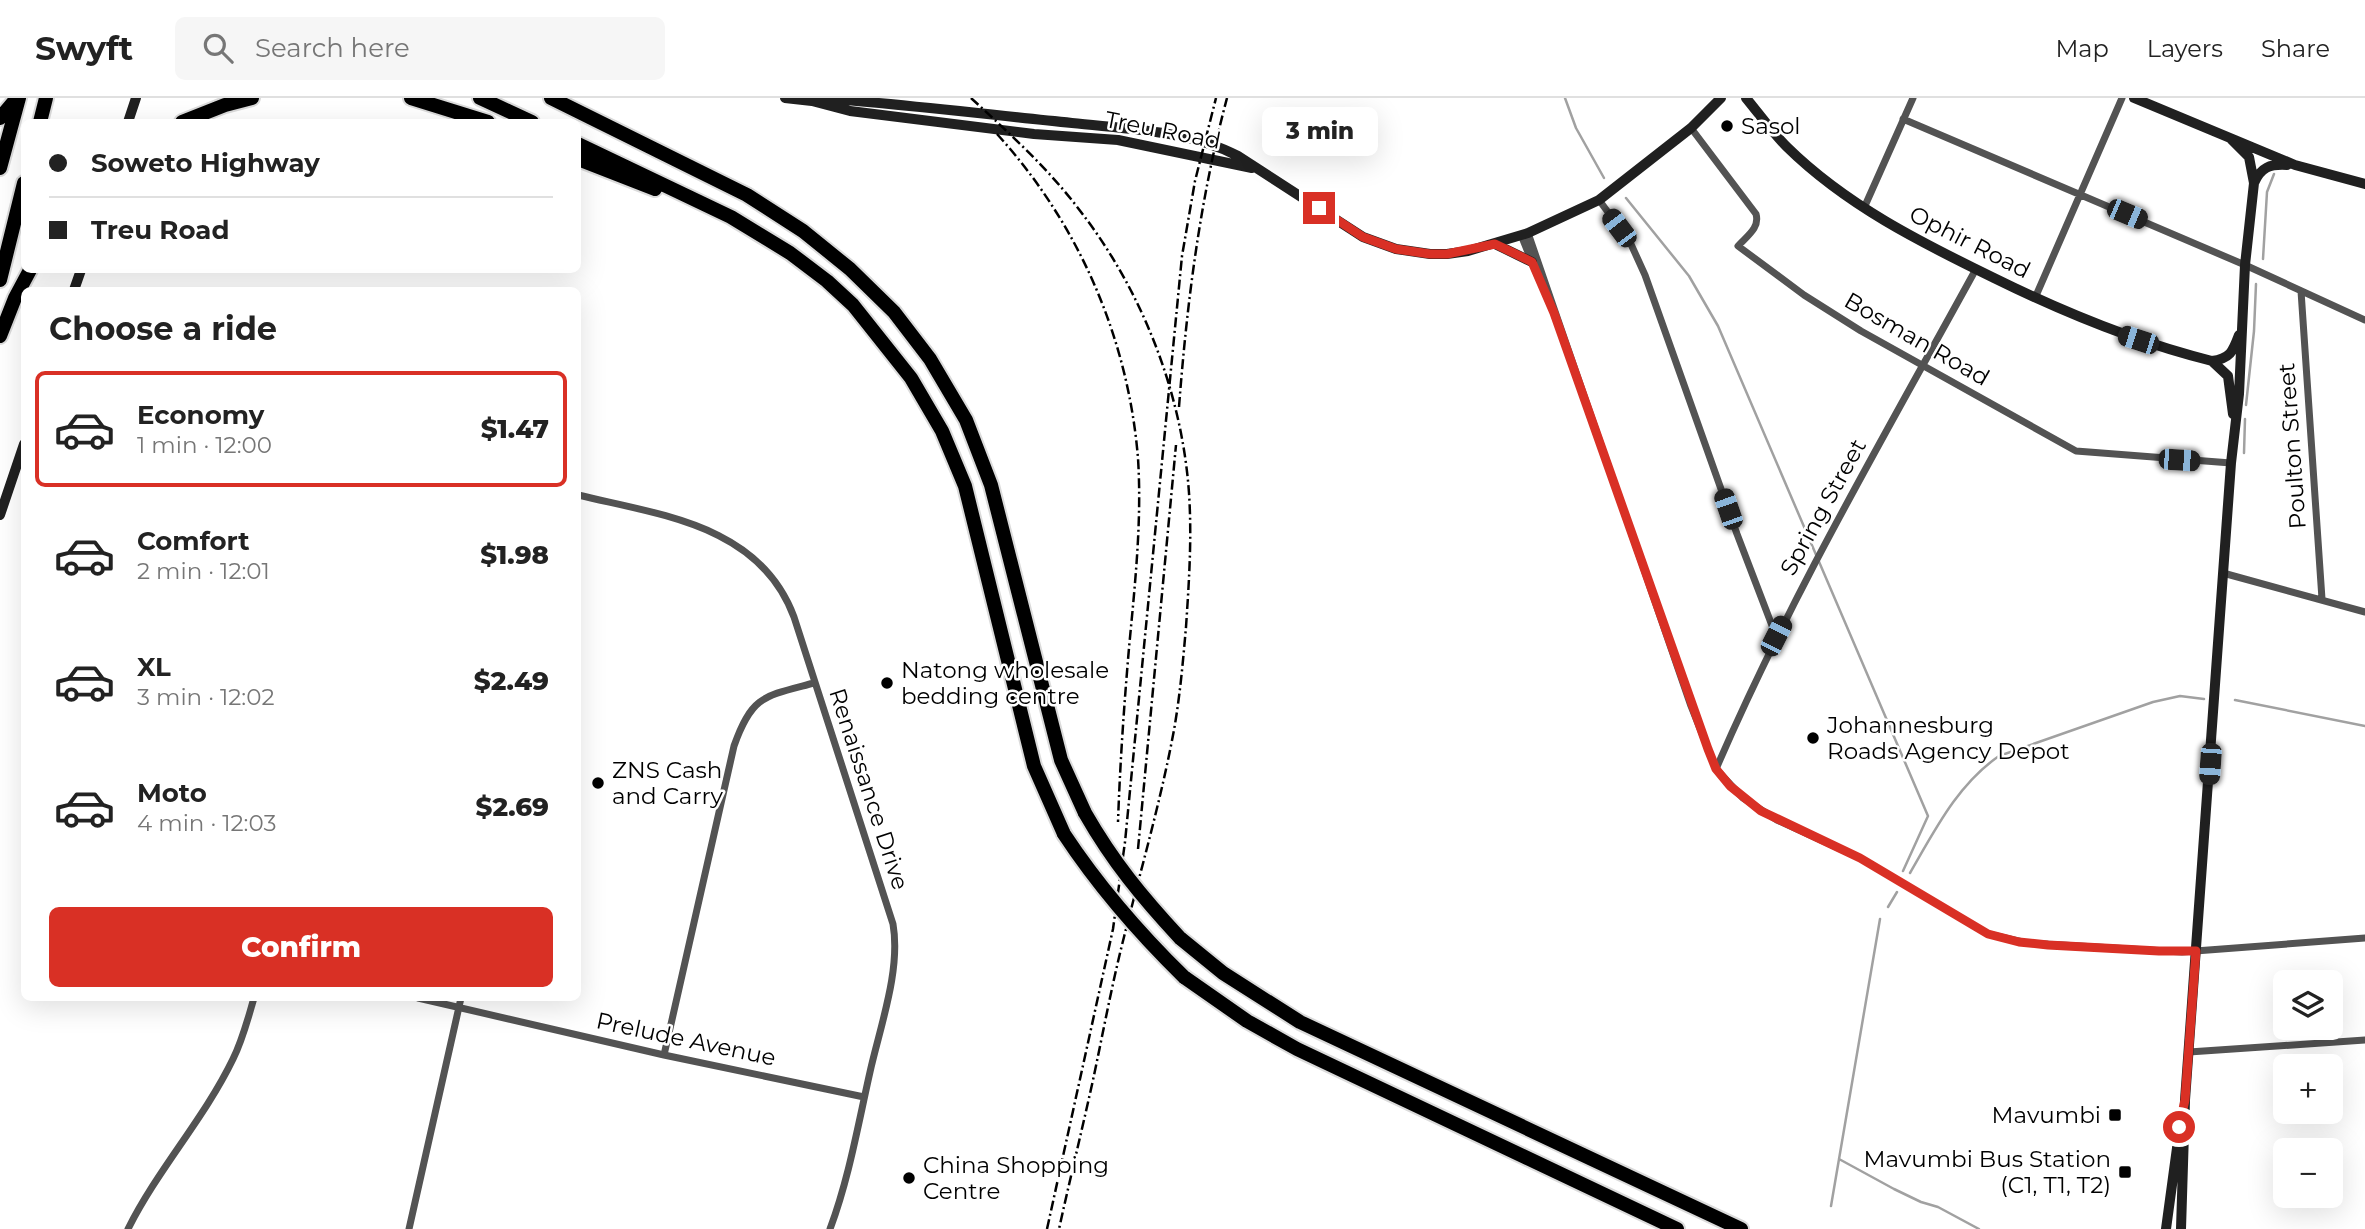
<!DOCTYPE html>
<html lang="en">
<head>
<meta charset="utf-8">
<style>
  :root { --surface:#fff; --page:#f6f6f6; --text:#222; --muted:#767676; --line:#e0e0e0; --accent:#d93025 }
  body { margin:0; font-family:Montserrat,sans-serif; background:var(--page); color:var(--text); height:100vh; display:flex; flex-direction:column; font-size:26px; white-space:nowrap }
  * { box-sizing:border-box; margin:0 }
  p { font-size:23px; color:var(--muted) }
  .icon { flex:none; width:38px; height:38px; fill:none; stroke:currentColor; stroke-width:2; stroke-linecap:round; stroke-linejoin:round }
  .map { position:relative; flex:1; overflow:hidden }
  .panel { position:absolute; left:21px; top:189px; width:560px; height:714px; display:flex; flex-direction:column; background:var(--surface); border-radius:10px; box-shadow:0 7px 28px #0002 }
  .panel>* { flex:none }
  .top-card { position:absolute; left:21px; top:21px; width:560px; height:154px; border-radius:10px; box-shadow:0 7px 28px #0002; display:grid; align-content:center; height:154px; padding:0 28px; background:var(--surface) }
  .controls { position:absolute; left:2273px; top:872px; display:grid; gap:14px }
  .controls a { display:grid; place-items:center; width:70px; height:70px; border-radius:10px; background:var(--surface); box-shadow:0 7px 28px #0002; font-size:35px }
  .end { position:absolute; width:32px; height:32px; margin:-16px; border:9px solid #d93025; background:#fff; box-shadow:0 0 0 4px #fff }
  .from { border-radius:50% }
  .bubble { position:absolute; height:49px; border-radius:10px; background:var(--surface); box-shadow:0 7px 28px #0002; font-size:23px; font-weight:800; line-height:49px; text-align:center }
  .car { position:absolute; width:21px; height:42px; margin:-21px -10px; border-radius:9px; box-shadow:0 0 5px 2px #0007; background:linear-gradient(#222 24%,#8ab4d8 0 40%,#222 0 76%,#8ab4d8 0 86%,#222 0) }
  .top-card b { display:flex; align-items:center; gap:24px; height:66px; font-size:26px }
  .top-card b+b { border-top:2px solid var(--line) }
  .top-card i { width:18px; height:18px; background:var(--text) }
  ul { padding:0; list-style:none }
  li { display:flex; align-items:center; gap:21px; height:116px; margin:0 14px 10px; padding:0 14px; border:4px solid transparent; border-radius:10px }
  li div { flex:1 }
  li b { display:block; font-size:26px }
  li em { font-style:normal; font-weight:800 }
  li.current { border-color:var(--accent) }
  li>.icon { width:63px; height:63px; stroke-width:1.5 }
  h2 { padding:0 28px; font-size:32px; line-height:84px }
  .primary-button { display:flex; gap:14px; margin-top:auto; padding:14px 28px }
  .primary-button a { flex:1; height:80px; border-radius:10px; background:var(--accent); color:#fff; font-size:28px; font-weight:800; line-height:80px; text-align:center }
  header { display:flex; align-items:center; gap:42px; box-sizing:border-box; height:98px; padding:0 35px; background:var(--surface); border-bottom:2px solid var(--line) }
  header strong { font-size:33px }
  nav { display:flex; gap:38px; margin-inline-start:auto; font-size:24px }
  .search { width:490px; height:63px; background:var(--page); display:flex; align-items:center; gap:18px; box-sizing:border-box; padding:0 24px; border-radius:10px; color:var(--muted); font-size:26px }
  .map>svg:first-child { display:block }
  .lines { fill:none; stroke-linecap:round; stroke-linejoin:round }
  .stream { stroke:#a1a1a1; stroke-width:2.5 }
  .highway-casing { stroke:#dbdbdb; stroke-width:18 }
  .street { stroke:#535353; stroke-width:7 }
  .secondary { stroke:#202020; stroke-width:10 }
  .highway { stroke:#000; stroke-width:14 }
  .rail { stroke:#000; stroke-width:2.5; stroke-dasharray:10 3.5 2 3.5; stroke-linecap:butt }
  .highway-bridge-casing { stroke:#dbdbdb; stroke-width:18; stroke-linecap:butt }
  .highway-bridge { stroke:#000; stroke-width:14 }
  .route { stroke:#d93025; stroke-width:9 }
  .poi-dot { fill:#000; stroke:#fff; stroke-width:2.5 }
  .labels { text-anchor:middle; stroke-width:5; stroke-linejoin:round; paint-order:stroke }
  .poi-label { font-size:23px; fill:#000; stroke:#fff; text-anchor:start }
  .street-label { font-size:23px; fill:#000; stroke:#fff }
</style>
</head>
<body>
<header>
<strong>Swyft</strong>
<div class="search"><svg class="icon" aria-label="search" viewBox="0 0 24 24"><circle cx="10" cy="10" r="6"/><path d="M15 15l6 6"/></svg>Search here</div>
<nav><a>Map</a><a>Layers</a><a>Share</a></nav>
</header>
<div class="map">
<svg width="2365" height="1131" viewBox="0 0 2365 1131">
  <rect width="100%" height="100%" fill="#fff"/>
  <g class="lines">
    <path class="stream" d="M1565,0L1576,30L1604,80
      M1626,100L1689,178L1718,228L1928,718L1903,773
      M2263,161L2267,94L2274,76
      M2246,307L2254,233L2256,186
      M2244,355L2245,321
      M2235,602L2365,628
      M1910,775C1935,732 1958,686 1999,658L2153,604L2180,598L2204,601
      M1888,809L1897,794
      M1839,1061L1894,1091L1921,1104L1938,1109L1979,1131
      M1831,1108L1880,821"/>
    <g class="highway-casing">
      <path id="highway" d="M411,0L488,24
        M480,0L532,24
        M551,0L747,97L803,133L850,171L894,214L930,261L966,322L991,387L1061,662L1085,715
        M0,20L17,0
        M40,24L46,0
        M182,24L225,7L252,0
        M578,46L731,119L790,155L827,183L853,207L911,280L942,333L965,388L1034,668L1064,736
        M578,61L655,91
        M0,70L19,0
        M0,182L24,85
        M0,238L15,200L30,172
        M1180,840L1223,875L1300,924L1741,1131
        M1184,879L1247,923L1297,951L1677,1131"/>
    </g>
    <path class="street" d="M1903,21L2245,167L2365,222
      M1691,30L1756,116C1760,130 1747,138 1738,148L1804,197L1861,233L2076,353L2231,365
      M1599,102L1630,144L1645,177L1737,436L1776,538
      M1864,110L1913,0
      M1528,135L1691,608L1716,671L1743,700L1777,722L1860,760L1988,836L2027,845L2182,854L2365,840
      M1521,137L1538,179
      M2301,193L2322,501
      M2035,200L2122,0
      M578,397C661,417 760,427 794,519L893,826C901,872 880,929 870,974C858,1027 849,1080 830,1131
      M2223,475L2365,514
      M1716,671C1791,497 1885,337 1976,171
      M418,900L664,957L864,999
      M2189,954L2365,942
      M664,957L734,648C752,597 765,598 814,585
      M128,1131C158,1071 204,1021 233,961C243,941 248,920 254,900
      M409,1131L461,900"/>
    <path class="secondary" d="M785,0L812,3L850,13L1034,36L1118,42L1252,70
      M1746,0C1760,17 1772,34 1787,49C1846,107 1920,144 1994,180C2065,215 2135,244 2212,263C2231,260 2233,253 2239,237
      M2134,0L2295,67L2365,86
      M812,3L832,1C912,7 992,17 1072,25C1126,31 1189,32 1238,58L1363,139L1396,151L1430,156H1447L1468,153L1528,135L1599,102L1691,30L1721,0
      M128,24L136,0
      M2254,85C2261,69 2270,66 2287,67
      M1495,146L1532,164
      M74,192L81,172
      M2212,263L2228,278L2233,316
      M0,417L24,346
      M2166,1131L2180,1028
      M2181,1131L2185,1002L2231,365L2239,296L2245,167L2254,85L2249,59L2231,41"/>
    <use href="#highway" class="highway"/>
    <path class="rail" d="M971,0C1010,36 1049,71 1081,114C1142,193 1182,295 1189,395C1192,440 1189,484 1186,529C1183,563 1180,598 1174,632C1161,702 1141,771 1124,839C1112,886 1103,935 1093,982C1082,1032 1070,1081 1059,1131
      M997,36C1078,125 1128,239 1138,360C1142,423 1135,486 1129,550C1124,608 1120,666 1118,724
      M1179,309C1187,204 1200,101 1227,0
      M1138,751L1176,347
      M1047,1131L1113,831L1125,744L1182,158L1195,83L1216,0"/>
    <g class="highway-bridge-casing">
      <path id="highway-bridge" d="M1085,715C1113,764 1142,799 1180,840
        M1064,736C1099,789 1139,835 1184,879"/>
    </g>
    <use href="#highway-bridge" class="highway-bridge"/>
  </g>
  <g class="lines">
    <path class="route" d="M1319,110L1363,139L1396,151L1430,156H1447L1495,146L1532,164L1554,215L1708,651L1716,671L1730,688L1761,713L1860,760L1988,836L2019,844L2048,847L2159,853H2196L2185,1002L2179,1029"/>
  </g>
  <g class="poi-dot">
    <circle cx="1727" cy="28" r="7"/>
    <circle cx="887" cy="585" r="7"/>
    <circle cx="1813" cy="640" r="7"/>
    <circle cx="598" cy="685" r="7"/>
    <rect x="2108" y="1010" width="14" height="14" rx="3.5"/>
    <rect x="2118" y="1067" width="14" height="14" rx="3.5"/>
    <circle cx="909" cy="1080" r="7"/>
  </g>
  <g class="labels">
    <g class="poi-label">
      <text x="1741" y="36">Sasol</text>
      <text x="901" y="580">Natong wholesale<tspan x="901" dy="26">bedding centre</tspan></text>
      <text x="1827" y="635">Johannesburg<tspan x="1827" dy="26">Roads Agency Depot</tspan></text>
      <text x="612" y="680">ZNS Cash<tspan x="612" dy="26">and Carry</tspan></text>
      <text x="2101" y="1025" text-anchor="end">Mavumbi</text>
      <text x="2111" y="1069" text-anchor="end">Mavumbi Bus Station<tspan x="2111" dy="26">(C1, T1, T2)</tspan></text>
      <text x="923" y="1075">China Shopping<tspan x="923" dy="26">Centre</tspan></text>
    </g>
    <g class="street-label">
      <text transform="translate(1163 32) rotate(11)" y="8">Treu Road</text>
      <text transform="translate(1970 144) rotate(27)" y="8">Ophir Road</text>
      <text transform="translate(1917 241) rotate(30)" y="8">Bosman Road</text>
      <text transform="translate(2292 348) rotate(-94)" y="8">Poulton Street</text>
      <text transform="translate(1823 409) rotate(-61)" y="8">Spring Street</text>
      <text transform="translate(869 691) rotate(72)" y="8">Renaissance Drive</text>
      <text transform="translate(686 941) rotate(12)" y="8">Prelude Avenue</text>
    </g>
  </g>
</svg>
<div class="controls">
<a><svg class="icon" aria-label="layers" viewBox="0 0 24 24"><path d="M12 4l9 5-9 5-9-5zM3 14l9 5 9-5"/></svg></a>
<a>+</a>
<a>−</a>
</div>
<i class="end from" style="left:2179px;top:1029px"></i>
<i class="end" style="left:1319px;top:110px"></i>
<div class="bubble" style="left:1262px;top:9px;width:116px">3 min</div>
<i class="car" style="left:2127px;top:116px;rotate:113deg"></i>
<i class="car" style="left:1619px;top:130px;rotate:323deg"></i>
<i class="car" style="left:2138px;top:242px;rotate:288deg"></i>
<i class="car" style="left:2179px;top:362px;rotate:94deg"></i>
<i class="car" style="left:1728px;top:411px;rotate:341deg"></i>
<i class="car" style="left:1776px;top:538px;rotate:27deg"></i>
<i class="car" style="left:2210px;top:666px;rotate:184deg"></i>
<div class="top-card">
<b><i class="from"></i>Soweto Highway</b>
<b><i></i>Treu Road</b>
</div>
<section class="panel">
<h2>Choose a ride</h2>
<ul>
<li class="current"><svg class="icon" aria-label="car" viewBox="0 0 24 24"><path d="M5 17H2v-5l4-1 3-4h7l3 4 3 1v5h-3M9 17h6M6 11h13"/><circle cx="7" cy="17" r="2"/><circle cx="17" cy="17" r="2"/></svg><div><b>Economy</b><p>1 min · 12:00</p></div><em>$1.47</em></li>
<li><svg class="icon" aria-label="car" viewBox="0 0 24 24"><path d="M5 17H2v-5l4-1 3-4h7l3 4 3 1v5h-3M9 17h6M6 11h13"/><circle cx="7" cy="17" r="2"/><circle cx="17" cy="17" r="2"/></svg><div><b>Comfort</b><p>2 min · 12:01</p></div><em>$1.98</em></li>
<li><svg class="icon" aria-label="car" viewBox="0 0 24 24"><path d="M5 17H2v-5l4-1 3-4h7l3 4 3 1v5h-3M9 17h6M6 11h13"/><circle cx="7" cy="17" r="2"/><circle cx="17" cy="17" r="2"/></svg><div><b>XL</b><p>3 min · 12:02</p></div><em>$2.49</em></li>
<li><svg class="icon" aria-label="car" viewBox="0 0 24 24"><path d="M5 17H2v-5l4-1 3-4h7l3 4 3 1v5h-3M9 17h6M6 11h13"/><circle cx="7" cy="17" r="2"/><circle cx="17" cy="17" r="2"/></svg><div><b>Moto</b><p>4 min · 12:03</p></div><em>$2.69</em></li>
</ul>
<div class="primary-button"><a>Confirm</a></div>
</section>
</div>
</body>
</html>
